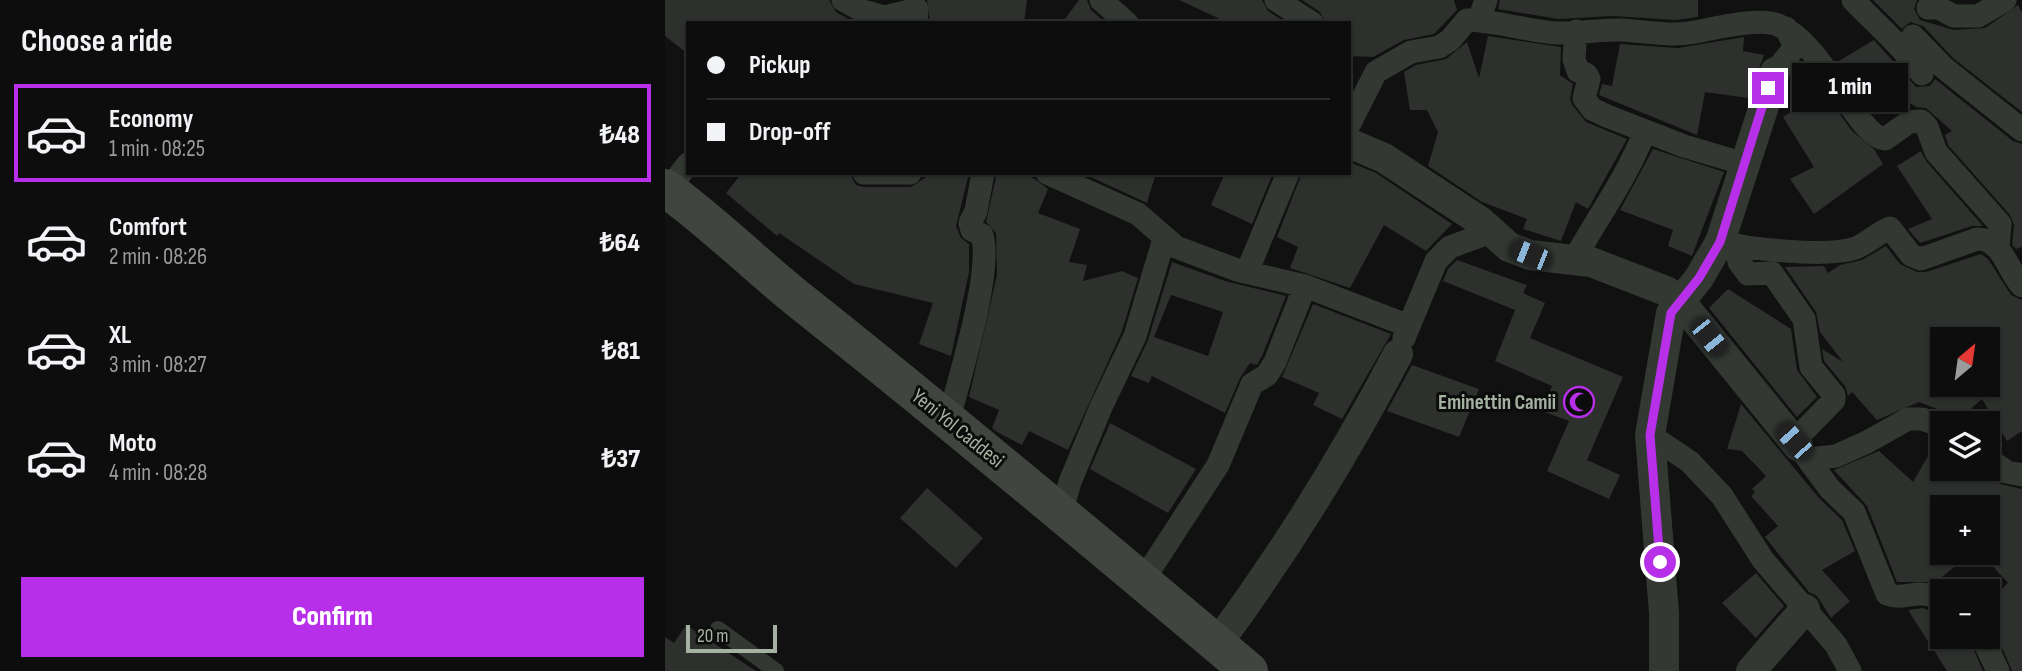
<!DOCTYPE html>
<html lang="en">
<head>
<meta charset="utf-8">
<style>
  :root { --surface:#0c0d0c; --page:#151615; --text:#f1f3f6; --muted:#9a9c9d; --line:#2c2d2d; --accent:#b82fe9 }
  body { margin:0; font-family:"Sofia Sans Condensed",sans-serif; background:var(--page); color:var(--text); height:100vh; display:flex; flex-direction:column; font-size:26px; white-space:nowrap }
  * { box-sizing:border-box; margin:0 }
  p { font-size:23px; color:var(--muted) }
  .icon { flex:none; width:38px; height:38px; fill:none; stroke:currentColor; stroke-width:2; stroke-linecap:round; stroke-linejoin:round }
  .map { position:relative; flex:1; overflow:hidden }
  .panel { display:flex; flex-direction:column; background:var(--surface); width:665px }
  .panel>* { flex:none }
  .top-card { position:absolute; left:21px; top:21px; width:665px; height:154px; border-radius:0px; box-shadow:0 2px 5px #0004,0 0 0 2px var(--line); display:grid; align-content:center; height:154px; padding:0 21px; background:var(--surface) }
  .needle { width:46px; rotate:29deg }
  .buttons { position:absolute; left:1265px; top:327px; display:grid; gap:14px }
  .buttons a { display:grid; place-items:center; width:70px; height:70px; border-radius:0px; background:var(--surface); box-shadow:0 2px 5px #0004,0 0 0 2px var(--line); font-size:35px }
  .scale { position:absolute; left:21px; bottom:18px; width:91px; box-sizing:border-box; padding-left:7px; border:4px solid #a5b1a1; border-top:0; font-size:19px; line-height:24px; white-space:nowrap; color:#a5b1a1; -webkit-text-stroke:5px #0b0c0b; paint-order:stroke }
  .end { position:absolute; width:32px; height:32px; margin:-16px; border:9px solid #b82fe9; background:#fff; box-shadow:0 0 0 4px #fff }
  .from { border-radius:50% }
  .bubble { position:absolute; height:49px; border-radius:0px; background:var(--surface); box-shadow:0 2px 5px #0004,0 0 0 2px var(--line); font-size:23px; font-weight:800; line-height:49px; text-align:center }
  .car { position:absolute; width:21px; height:42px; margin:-21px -10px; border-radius:9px; box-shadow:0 0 5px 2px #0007; background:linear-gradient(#222 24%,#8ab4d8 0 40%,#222 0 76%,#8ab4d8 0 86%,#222 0) }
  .top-card b { display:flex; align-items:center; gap:24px; height:66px; font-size:26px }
  .top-card b+b { border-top:2px solid var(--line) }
  .top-card i { width:18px; height:18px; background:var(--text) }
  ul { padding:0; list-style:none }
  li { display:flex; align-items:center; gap:21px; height:98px; margin:0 14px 10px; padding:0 7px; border:4px solid transparent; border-radius:0px }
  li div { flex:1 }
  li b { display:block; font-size:26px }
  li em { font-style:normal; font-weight:800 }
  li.current { border-color:var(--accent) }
  li>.icon { width:63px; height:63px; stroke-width:1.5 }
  h2 { padding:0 21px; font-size:32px; line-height:84px }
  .primary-button { display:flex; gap:14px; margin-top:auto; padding:14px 21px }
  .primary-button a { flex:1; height:80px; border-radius:0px; background:var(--accent); color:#fff; font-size:28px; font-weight:800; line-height:80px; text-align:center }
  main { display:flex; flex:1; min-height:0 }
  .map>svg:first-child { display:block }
  .building { fill:#2d302d; fill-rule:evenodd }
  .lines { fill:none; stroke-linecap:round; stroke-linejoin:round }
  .service { stroke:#333833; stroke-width:16 }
  .pedestrian { stroke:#333833; stroke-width:23 }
  .minor { stroke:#333833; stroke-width:30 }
  .secondary { stroke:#40463f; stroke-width:38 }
  .route { stroke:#b82fe9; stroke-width:9 }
  .labels { text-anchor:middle; stroke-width:6; stroke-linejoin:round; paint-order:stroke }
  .poi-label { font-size:21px; font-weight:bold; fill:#a5b1a1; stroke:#0b0c0b; text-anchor:end }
  .street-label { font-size:21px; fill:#a5b1a1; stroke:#0b0c0b }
</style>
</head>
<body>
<main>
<section class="panel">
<h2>Choose a ride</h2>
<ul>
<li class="current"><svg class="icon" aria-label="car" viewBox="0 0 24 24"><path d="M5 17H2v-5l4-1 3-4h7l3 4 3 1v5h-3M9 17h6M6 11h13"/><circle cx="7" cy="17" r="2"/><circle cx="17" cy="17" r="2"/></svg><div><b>Economy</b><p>1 min · 08:25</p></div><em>₺48</em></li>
<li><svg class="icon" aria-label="car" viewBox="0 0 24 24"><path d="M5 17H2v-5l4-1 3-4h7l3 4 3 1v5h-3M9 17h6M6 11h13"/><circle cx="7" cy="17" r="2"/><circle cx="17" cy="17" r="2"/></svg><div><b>Comfort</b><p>2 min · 08:26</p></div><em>₺64</em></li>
<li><svg class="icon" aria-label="car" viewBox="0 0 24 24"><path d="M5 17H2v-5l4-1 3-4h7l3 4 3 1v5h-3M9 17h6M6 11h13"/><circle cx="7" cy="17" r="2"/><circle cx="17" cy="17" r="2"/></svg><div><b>XL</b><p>3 min · 08:27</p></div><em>₺81</em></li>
<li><svg class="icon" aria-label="car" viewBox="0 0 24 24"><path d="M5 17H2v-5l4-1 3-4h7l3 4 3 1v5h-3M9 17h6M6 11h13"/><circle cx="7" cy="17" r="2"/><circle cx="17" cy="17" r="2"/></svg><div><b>Moto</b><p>4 min · 08:28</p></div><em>₺37</em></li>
</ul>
<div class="primary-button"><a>Confirm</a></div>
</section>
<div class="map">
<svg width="1357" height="671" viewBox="0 0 1357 671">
  <rect width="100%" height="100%" fill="#101110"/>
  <path class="building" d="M0,0H164L171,12L190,23H23V54L0,36Z
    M262,0H362L359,23H265Z
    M414,0H422L426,10L441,23H397Z
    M514,0H597L603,11L621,23H552L553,18Z
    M637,0H789L792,10L769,34L739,40L708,57L684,56V23H661L655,12Z
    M835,0H1033V17L1011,20L948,16L893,19L833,9Z
    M1208,0H1252L1249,9L1255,20L1289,30L1320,28L1353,5L1357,13V112L1288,58L1258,26L1245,22L1237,29Z
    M823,36L896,47L895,75L908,84L905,100L908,106L921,122L962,139L923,209L911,202L896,241L858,229L862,219L817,202L763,166L773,132L762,110H745L739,72L751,65L781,59L802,42L814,78Z
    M1079,37L1078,51L1099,55L1083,98L1040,92L1032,135L934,95L937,84L947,86L955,44L1013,48Z
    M1209,40L1251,87L1265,86L1270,79L1348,141L1357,144V247L1351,249L1347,245L1349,225L1345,215L1283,145L1280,135L1287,131L1261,108L1251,107L1243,102L1238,106L1224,82L1197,98L1174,61Z
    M1159,92L1187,131L1209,149L1218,164L1149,214L1125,179L1149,167L1118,117Z
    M988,149L1059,172L1027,256L1003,246L1008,230L955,210Z
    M1256,151L1261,161L1318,226H1307L1255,243L1243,229L1267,219L1232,166Z
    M684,162L711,173L787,224L761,251L719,225L685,288L625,268L633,247L612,237L637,173H684Z
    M77,173H171L186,176L191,185L199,187H246L261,177L260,173H304L291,226L296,238L304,244V272L286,356L254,344L268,303L189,284L114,233L112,236L61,193Z
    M332,173H356L370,179L383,189L373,213L415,229L404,262L422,265L418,281L457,271L473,278L457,331L403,450L364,431L357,445L332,432L327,428L334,410L304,397L332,275L331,233L321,222Z
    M417,173H491L482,203Z
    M560,173H608L587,224L546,205Z
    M1221,246L1235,264L1252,272H1261L1316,254L1323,259L1346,295L1357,300V431L1342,441L1317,399L1291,422L1283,413L1254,402L1212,420L1187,392L1183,396L1180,386L1159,361L1157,349L1178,362L1155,332L1151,312L1120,267L1159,266L1163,273L1175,265L1197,260ZM1278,340H1323V385H1278Z
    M792,260L862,285L858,293L880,303L865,338L958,377L922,460L955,475L944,499L882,471L904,421L877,411L887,386L830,361L850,310L778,281L783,269Z
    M507,262L560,281L621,296L597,356L592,365L585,363L575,378L560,413L487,376L484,383L466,376L483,340ZM506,295L558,312L543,356L489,337Z
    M1063,289L1126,329L1132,370L1152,397L1132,417L1044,308Z
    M648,304L726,334L677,419L648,405L654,393L617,377Z
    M747,365L814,389L794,437L722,411Z
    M1076,404L1154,498L1177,520L1190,551L1157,570L1185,601L1166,618L1152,596L1144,592L1100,537L1113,526L1086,496L1090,492L1087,489L1101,476L1077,451L1062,449Z
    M445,423L531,469L503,513L425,469Z
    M1273,439L1278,440V469H1314L1335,484L1357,489V671H1347L1330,631L1323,625V602L1343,583L1323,561V508H1278V553H1306L1271,582H1232L1202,506L1169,470L1214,451L1248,482Z
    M262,488L318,538L291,568L235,518Z
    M1091,573L1119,606L1091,638L1057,603Z
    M1258,608L1278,616V637H1303L1318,671H1282L1243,610Z
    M21,625L91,671H0V637L9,643Z"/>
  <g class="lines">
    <path class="service" d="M53,629L111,671"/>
    <path class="pedestrian" d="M178,0L198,11L220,17L252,9L251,23
      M436,0L462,23
      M611,0L647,23
      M1188,0C1212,25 1237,46 1257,74
      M1263,8H1274L1289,16H1313L1340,0
      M814,20L821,0
      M911,31L909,59L913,71L921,74L924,79L919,98L927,109L942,116L1019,146L1080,164
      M1248,36L1279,68L1357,130
      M1110,72L1130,47L1121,28
      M684,125L711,72L746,52L774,47L785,40L802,20C833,21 862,31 892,33C913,34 935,29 956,30C980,31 1006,37 1030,32C1051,28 1095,17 1113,25C1160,44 1191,136 1220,139L1244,122L1256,121L1262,127L1271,152L1335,224L1333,248
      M199,173H245
      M382,173L473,214L511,247L572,270L640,286L744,326
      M15,174L23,164
      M1055,242C1083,249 1159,257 1187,249C1198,247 1212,233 1225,228L1246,255L1256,259L1312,239C1338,239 1342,270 1357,286
      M1071,246L1074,262L1083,274L1107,273L1139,319L1146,367L1169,395V400L1129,441
      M909,260C934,215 961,179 980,131
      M582,272L623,173
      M739,338L771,261L785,247L826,232
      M284,418C294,380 328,270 317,235L307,230L305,223L311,211L318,173
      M985,435L1025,462L1057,496L1098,560L1171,645L1185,671
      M1133,446L1165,489L1189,512L1222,594C1241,602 1250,586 1278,600
      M1144,459L1171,456L1202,442L1243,419H1257L1278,426
      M1323,459L1342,472L1357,475
      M396,514L405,482L436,407L470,336L499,239
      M477,582L553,465L587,384L602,375L610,362L640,286
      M1317,637L1333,671"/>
    <path class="minor" d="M684,143L719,158L815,221L844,247L865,255L926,262L1001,291L1015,301L1133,446
      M552,644C620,552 680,455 733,354
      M999,671V613L985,435L1006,313L1034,278L1055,242L1110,72
      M1086,671L1140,609"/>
    <path class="secondary" d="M0,188C49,223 91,266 138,303C289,423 437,547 584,671"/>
  </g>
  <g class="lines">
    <path class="route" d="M995,562L985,435L1006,313L1034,278L1055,242L1103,88"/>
  </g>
  <defs>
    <g id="mosque-ring" transform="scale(1.575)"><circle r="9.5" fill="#0b0c0b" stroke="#b82fe9" stroke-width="1.5"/><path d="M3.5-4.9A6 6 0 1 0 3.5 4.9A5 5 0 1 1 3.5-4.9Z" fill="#b82fe9"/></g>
  </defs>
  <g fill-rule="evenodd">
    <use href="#mosque-ring" x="914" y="402"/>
  </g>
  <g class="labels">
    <g class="poi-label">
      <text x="891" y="409">Eminettin Camii</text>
    </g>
    <g class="street-label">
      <text transform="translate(293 428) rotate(39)" y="7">Yeni Yol Caddesi</text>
    </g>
  </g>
</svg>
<div class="buttons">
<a><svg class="needle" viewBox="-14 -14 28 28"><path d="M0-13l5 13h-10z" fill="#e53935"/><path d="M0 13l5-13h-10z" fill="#9a9c9d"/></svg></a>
<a><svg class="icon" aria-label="layers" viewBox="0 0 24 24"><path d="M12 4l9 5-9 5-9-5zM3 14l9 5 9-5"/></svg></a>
<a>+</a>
<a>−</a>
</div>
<div class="scale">20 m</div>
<i class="end from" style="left:995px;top:562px"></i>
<i class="end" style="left:1103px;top:88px"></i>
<div class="bubble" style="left:1127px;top:63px;width:116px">1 min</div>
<i class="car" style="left:865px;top:255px;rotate:292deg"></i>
<i class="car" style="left:1044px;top:337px;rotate:141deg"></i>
<i class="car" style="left:1129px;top:441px;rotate:318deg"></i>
<div class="top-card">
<b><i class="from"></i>Pickup</b>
<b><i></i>Drop-off</b>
</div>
</div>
</main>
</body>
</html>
